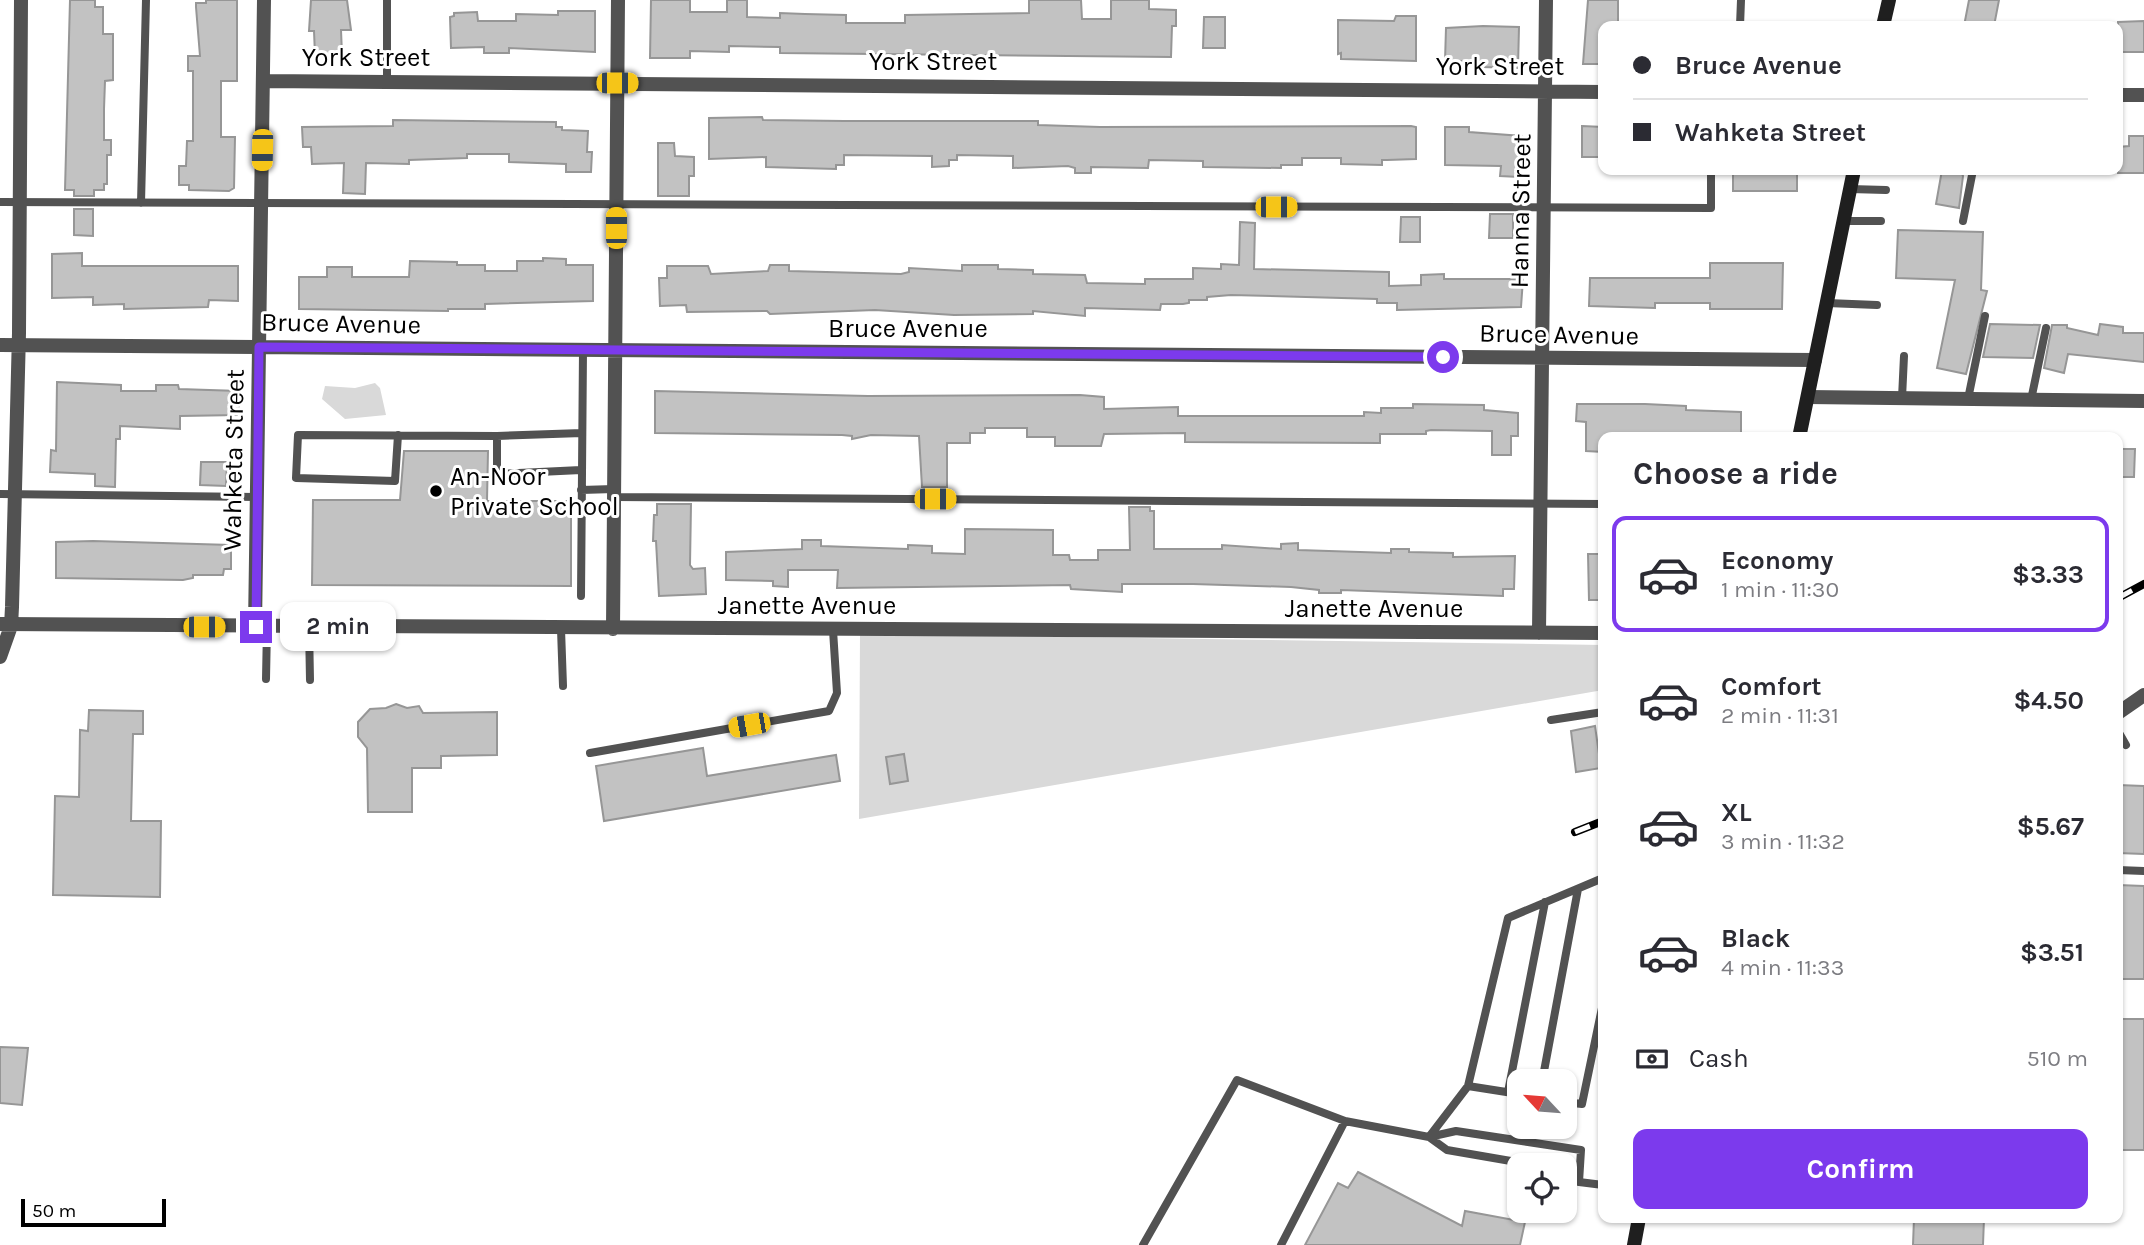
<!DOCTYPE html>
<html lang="en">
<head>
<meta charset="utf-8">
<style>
  :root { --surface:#fff; --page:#f2f2f3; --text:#2b2b33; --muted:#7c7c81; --line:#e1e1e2; --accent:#7c3aed }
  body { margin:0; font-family:Karla,sans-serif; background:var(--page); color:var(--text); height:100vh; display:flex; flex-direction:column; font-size:26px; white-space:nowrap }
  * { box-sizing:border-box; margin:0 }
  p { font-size:23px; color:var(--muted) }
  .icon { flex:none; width:38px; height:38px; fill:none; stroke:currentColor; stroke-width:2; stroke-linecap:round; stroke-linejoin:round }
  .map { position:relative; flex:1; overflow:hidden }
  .sheet { position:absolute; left:1598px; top:432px; width:525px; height:791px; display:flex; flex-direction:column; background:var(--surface); border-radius:14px; box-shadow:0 2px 5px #0004 }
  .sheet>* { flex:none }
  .top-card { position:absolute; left:1598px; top:21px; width:525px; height:154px; border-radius:14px; box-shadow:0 2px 5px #0004; display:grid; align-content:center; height:154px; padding:0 35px; background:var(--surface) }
  .needle { width:46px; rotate:296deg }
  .buttons { position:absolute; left:1507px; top:1069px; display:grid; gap:14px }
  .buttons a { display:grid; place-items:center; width:70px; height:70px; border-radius:14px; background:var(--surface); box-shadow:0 2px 5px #0004; font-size:35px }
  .scale { position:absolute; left:21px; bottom:18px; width:145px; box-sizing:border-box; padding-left:7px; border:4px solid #000; border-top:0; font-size:19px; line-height:24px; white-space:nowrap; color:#000; -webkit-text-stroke:5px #fff; paint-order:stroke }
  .end { position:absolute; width:32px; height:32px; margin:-16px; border:9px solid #7c3aed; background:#fff; box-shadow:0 0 0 4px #fff }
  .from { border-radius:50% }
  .bubble { position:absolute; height:49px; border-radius:14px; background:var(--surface); box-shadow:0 2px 5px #0004; font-size:23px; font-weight:700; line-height:49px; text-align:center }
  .car { position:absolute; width:21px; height:42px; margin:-21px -10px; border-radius:9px; box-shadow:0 0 5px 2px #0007; background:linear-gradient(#f5c518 24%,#345 0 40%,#f5c518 0 76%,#345 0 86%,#f5c518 0) }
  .top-card b { display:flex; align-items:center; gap:24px; height:66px; font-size:26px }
  .top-card b+b { border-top:2px solid var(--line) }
  .top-card i { width:18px; height:18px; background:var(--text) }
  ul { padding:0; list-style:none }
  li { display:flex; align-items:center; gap:21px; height:116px; margin:0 14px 10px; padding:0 21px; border:4px solid transparent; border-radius:14px }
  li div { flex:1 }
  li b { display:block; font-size:26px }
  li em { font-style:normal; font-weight:700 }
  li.active { border-color:var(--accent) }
  li>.icon { width:63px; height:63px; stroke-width:1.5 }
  h2 { padding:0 35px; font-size:32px; line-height:84px }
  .pay { display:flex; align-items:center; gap:18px; height:77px; padding:0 35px; font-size:26px }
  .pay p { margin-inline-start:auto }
  .button { display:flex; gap:14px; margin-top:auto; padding:14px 35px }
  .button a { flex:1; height:80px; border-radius:14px; background:var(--accent); color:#fff; font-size:28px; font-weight:700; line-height:80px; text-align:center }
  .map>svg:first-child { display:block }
  .green { fill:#d9d9d9 }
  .building { fill:#c2c2c2; stroke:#969696; stroke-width:2 }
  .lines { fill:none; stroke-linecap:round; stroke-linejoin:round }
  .lane { stroke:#525252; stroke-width:8 }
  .street { stroke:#525252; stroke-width:14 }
  .secondary { stroke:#1f1f1f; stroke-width:14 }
  .rail-casing { stroke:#000; stroke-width:8 }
  .rail { stroke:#fff; stroke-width:5; stroke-dasharray:16; stroke-linecap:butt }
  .route { stroke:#7c3aed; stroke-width:9 }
  .poi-dot { fill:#000; stroke:#fff; stroke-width:2.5 }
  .labels { text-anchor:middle; stroke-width:6; stroke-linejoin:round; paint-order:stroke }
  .street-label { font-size:26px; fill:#000; stroke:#fff }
  .poi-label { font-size:26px; fill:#000; stroke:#fff; text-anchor:start }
</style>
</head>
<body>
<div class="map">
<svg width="2144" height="1245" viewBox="0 0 2144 1245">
  <rect width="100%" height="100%" fill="#fff"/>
  <path class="green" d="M375,383L380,388L386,415L345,419L322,399L325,386L355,388Z
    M860,634L1603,645V690L859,819Z"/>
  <path class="building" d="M70,0H95V7H103V34H113V80L105,81L104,109V140H111V155H107V184H104V190H94V196H74V190H65Z
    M206,0H237V81H221V137H235L234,188L229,191L189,190V185H179V166H186L187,141H193V71H188V56H200L196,7V3H206Z
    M311,0H347L351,30H341L342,54L315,55L314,31H309Z
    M651,0H690V12H727V0H747V17L780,18V13L805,14L846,15V23H905V15L1029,13V0H1081L1082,19H1111V0H1149V9L1176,10V26H1172L1171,57L780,53V47L729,46V52L690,51V58H650Z
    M1588,0H1618V26H1603V64H1583Z
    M1969,0H1999L1994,26H1964Z
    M558,11H595V52L509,48V53H484V47L451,48L450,17L454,16V13L477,12L478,21H516V14L558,15Z
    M1396,16H1416V61L1341,59V53L1338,54V20L1394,21Z
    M1204,17H1225V48H1203Z
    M2144,21V52H2118V22Z
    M1483,26L1519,27L1518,68L1481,67V61H1445L1446,28Z
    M762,117L763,120L844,121H1038V125L1100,127L1411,126L1416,127V159L1387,160H1382V165L1341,164V158H1302V165H1281V168L1203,167V161L1149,160L1148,168L1091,167V173H1075V168L1068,166L1013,168V156L957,155V160H949V166L932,167V156L844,155V165H836V169L766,167V157L709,159V118Z
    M393,120L556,122V127H562V130L588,131L587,152H592L591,172H566V164L509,162V154H467V158L409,160V164L366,163L365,194L343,193L344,163L312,164L311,147H303L302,127L393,126Z
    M1582,126L1603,127V157H1582Z
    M1445,127H1469V132L1522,136L1519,177L1500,176L1501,166L1445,165Z
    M2129,136H2144V173H2118V147L2129,146Z
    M658,143H674L675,156L694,157V176H689V196H658Z
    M1733,170H1797V191H1733Z
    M1942,170H1960L1963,176L1959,208L1936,204Z
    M74,209H93V236L74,235Z
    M1490,214H1513V238H1489Z
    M1401,217H1420V242H1400Z
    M1240,222L1255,223L1254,269L1389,272V286L1421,285V275L1444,274V279H1523L1521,307L1397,310V303H1377V299L1231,295L1207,297V300H1189V303L1183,304H1161L1160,310L1085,308V316L1033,311V314L954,315L875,310L770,314L767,311L687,312L686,305L660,306L659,278H667V266H708L711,274L768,271L770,265H789V271L901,274L909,272V268L962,271V265H998V269L1033,270V274L1085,275L1087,283L1145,284V279H1193V268L1221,269V264L1239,265Z
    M1898,230L1983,232L1981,290L1987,291L1966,374L1937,368L1955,280L1896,278Z
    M82,253V266H238V301L209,300L208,307L124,309V304L93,305V297L52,298V254Z
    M543,258L566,259V265H593V301L485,304V309H448V311L299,309V277H327V267H352V277H409L410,261L457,262V265H485V271H517V261H543Z
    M1710,263H1783L1782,309H1710V303H1655V308L1589,306L1590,278H1710Z
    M1990,324L2040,325L2033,358L1983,357Z
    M2100,324L2123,327V333H2144V362L2068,354L2064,373L2044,368L2052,325H2067V328L2098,335Z
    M57,382L121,385V391H156V385H178L179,389L239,391V415L180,416V429L120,426V439H116L115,487L95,486V474L50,472L51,450L56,451Z
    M655,391L868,396L1080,395L1104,397V409L1178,407V416H1364V412L1381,413V408H1413V404L1484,405V410L1518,413V436H1511V455H1492V431L1431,430L1426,431V434H1380V443L1185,442V433L1104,434L1101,446H1055V437H1027V428H985V433H970V443H947V487H922L919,436L871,435L852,439V436L842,435L655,433Z
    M1577,404H1645L1686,406V410L1741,412V438H1603V452L1586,451V422L1576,421Z
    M2118,449H2135L2134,477H2118Z
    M404,451H488L487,501H571V586L312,585L313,500H400Z
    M201,462H227L226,486L200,485Z
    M657,504H691L690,565L693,569L705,568L706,594L659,596L656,541H653L654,515H657Z
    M1129,507H1150V511H1154V549H1222V545L1281,549V544L1298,543V550L1391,553V549H1409V552L1453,553V557L1515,556L1514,589H1503V596L1341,590V593H1319V590L1291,587L1193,584H1122V592L1071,589L1070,585L837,588L838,570H788V587L773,586V581L726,580V552L802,549V540H821V546L908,549V545L932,546V553L965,554V529L1053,530V555H1069L1070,560H1098V550H1130Z
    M93,541L231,545V569H224L223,575H193V578L183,580L56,578V542Z
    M1588,554H1603V600H1589Z
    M396,704L407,708L419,706L423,713L497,712V755L441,756V768H412V812H368L367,748L358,737V722L370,709L386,708Z
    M89,710L143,711V734H133L131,821H161L160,897L53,895L55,796L79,797L80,730L88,731Z
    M1595,726L1601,768L1576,772L1571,731Z
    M703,748L707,776L836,755L840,781L604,821L596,766Z
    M904,754L908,781L890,784L886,757Z
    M2118,785L2144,786V854L2118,853Z
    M2118,885L2144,886V979H2118Z
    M2118,1019H2144V1150H2118Z
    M0,1047L28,1048L22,1105L0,1103Z
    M1358,1172L1462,1226L1465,1211L1525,1222L1520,1245H1305L1338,1183L1348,1188Z
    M1914,1218H1984L1983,1245H1913Z"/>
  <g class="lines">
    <path class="lane" d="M387,0V81
      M1740,26L1741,0
      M1850,189L1886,190
      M0,202L1711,208V170
      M141,203L146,0
      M1843,221H1881
      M1963,221L1973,170
      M1827,303L1877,305
      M1902,398L1904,356
      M1968,399L1985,316
      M2031,400L2046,328
      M398,435L395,481L296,478L298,435L497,436
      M581,470L497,474V436L582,433
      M581,490L614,489
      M0,494L257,497
      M614,497L1603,504
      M581,596L583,350
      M309,627L310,680
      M561,629L563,686
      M266,679L267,627
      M1551,720L1603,712
      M2118,731L2126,745
      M590,753L829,711L837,693L833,630
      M2118,870L2144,871
      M1542,1082L1578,889
      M1468,1086L1519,1094
      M1508,1092L1545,902
      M1564,1102L1582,1104L1603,1003
      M1429,1137L1468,1086L1508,918L1603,878
      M1429,1137L1447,1150L1540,1166
      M1564,1169L1570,1170L1579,1182L1603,1185
      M1143,1245L1237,1080L1345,1121L1429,1137L1456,1131L1581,1150L1579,1182
      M1281,1245L1345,1121"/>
    <path class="street" d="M263,81L1603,92
      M2118,95H2144
      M0,345L1815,360
      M1808,397L2144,401
      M0,624L1603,633
      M255,627L264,0
      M613,629L618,0
      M1539,633L1546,0
      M0,657L11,626L12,607L19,333L21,0
      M2118,713L2144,695"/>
    <path class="secondary" d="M1883,26L1889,0
      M1799,438L1854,170
      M1634,1245L1639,1218"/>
    <g class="rail-casing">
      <path id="rail" d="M2118,598L2144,584
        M1575,832L1603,821"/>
    </g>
    <use href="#rail" class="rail"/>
  </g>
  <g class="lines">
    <path class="route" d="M256,627L259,347L1443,357"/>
  </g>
  <circle class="poi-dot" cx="436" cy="491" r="7"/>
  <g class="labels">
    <g class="street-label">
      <text x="366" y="66">York Street</text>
      <text x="933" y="70">York Street</text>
      <text x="1500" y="75">York Street</text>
      <text transform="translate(1520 211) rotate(-89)" y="9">Hanna Street</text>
      <text transform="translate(341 323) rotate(1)" y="9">Bruce Avenue</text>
      <text x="908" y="337">Bruce Avenue</text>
      <text transform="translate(1559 334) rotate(1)" y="9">Bruce Avenue</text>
      <text transform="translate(233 460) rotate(-89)" y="9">Wahketa Street</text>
      <text x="807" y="614">Janette Avenue</text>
      <text x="1374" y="617">Janette Avenue</text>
    </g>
    <g class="poi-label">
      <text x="450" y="485">An-Noor<tspan x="450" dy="30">Private School</tspan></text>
    </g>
  </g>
</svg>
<div class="buttons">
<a><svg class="needle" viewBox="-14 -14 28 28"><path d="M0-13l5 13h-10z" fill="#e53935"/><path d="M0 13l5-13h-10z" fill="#7c7c81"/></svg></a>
<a><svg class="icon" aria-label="locate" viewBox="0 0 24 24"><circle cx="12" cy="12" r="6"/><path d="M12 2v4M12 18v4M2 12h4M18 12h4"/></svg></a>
</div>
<div class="scale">50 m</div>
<i class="end from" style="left:1443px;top:357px"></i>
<i class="end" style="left:256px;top:627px"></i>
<div class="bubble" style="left:280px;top:602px;width:116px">2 min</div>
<i class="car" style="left:617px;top:83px;rotate:90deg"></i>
<i class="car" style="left:262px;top:150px;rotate:181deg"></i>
<i class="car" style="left:1276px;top:207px;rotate:90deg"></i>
<i class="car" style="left:616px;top:228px;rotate:0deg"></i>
<i class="car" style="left:935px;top:499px;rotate:90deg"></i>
<i class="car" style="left:204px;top:627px;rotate:90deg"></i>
<i class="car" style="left:749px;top:725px;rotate:260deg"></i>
<div class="top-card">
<b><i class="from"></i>Bruce Avenue</b>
<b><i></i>Wahketa Street</b>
</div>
<section class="sheet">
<h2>Choose a ride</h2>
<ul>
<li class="active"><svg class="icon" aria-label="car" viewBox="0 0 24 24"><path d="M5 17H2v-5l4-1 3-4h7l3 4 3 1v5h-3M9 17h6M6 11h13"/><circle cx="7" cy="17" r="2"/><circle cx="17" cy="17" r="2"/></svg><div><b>Economy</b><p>1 min · 11:30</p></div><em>$3.33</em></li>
<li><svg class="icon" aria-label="car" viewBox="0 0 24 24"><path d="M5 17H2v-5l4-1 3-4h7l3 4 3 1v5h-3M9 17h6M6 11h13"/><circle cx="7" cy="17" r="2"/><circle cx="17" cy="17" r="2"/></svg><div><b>Comfort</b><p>2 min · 11:31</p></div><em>$4.50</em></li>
<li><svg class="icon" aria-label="car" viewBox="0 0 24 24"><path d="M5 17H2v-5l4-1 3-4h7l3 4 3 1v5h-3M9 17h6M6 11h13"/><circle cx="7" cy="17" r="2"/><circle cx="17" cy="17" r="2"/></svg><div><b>XL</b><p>3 min · 11:32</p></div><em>$5.67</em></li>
<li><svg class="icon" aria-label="car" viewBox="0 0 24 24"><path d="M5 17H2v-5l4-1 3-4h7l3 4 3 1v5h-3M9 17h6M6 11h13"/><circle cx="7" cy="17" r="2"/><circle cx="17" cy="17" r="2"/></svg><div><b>Black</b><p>4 min · 11:33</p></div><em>$3.51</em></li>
</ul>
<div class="pay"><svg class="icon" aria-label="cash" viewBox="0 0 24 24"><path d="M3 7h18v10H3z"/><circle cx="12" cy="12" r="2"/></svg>Cash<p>510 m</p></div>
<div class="button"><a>Confirm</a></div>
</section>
</div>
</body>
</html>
